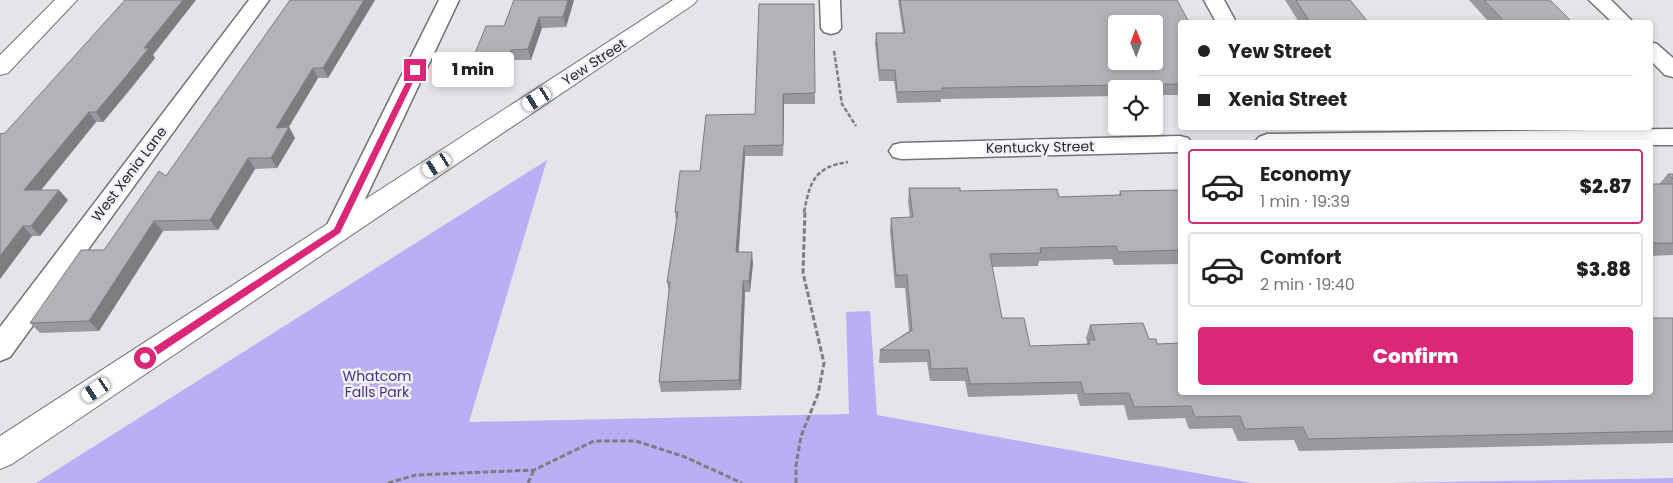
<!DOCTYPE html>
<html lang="en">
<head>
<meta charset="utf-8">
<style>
  :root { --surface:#fff; --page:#f6f6f6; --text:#222; --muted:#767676; --line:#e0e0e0; --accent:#db2777 }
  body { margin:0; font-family:Poppins,sans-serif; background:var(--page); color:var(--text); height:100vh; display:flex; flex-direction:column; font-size:19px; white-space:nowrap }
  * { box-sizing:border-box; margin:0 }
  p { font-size:16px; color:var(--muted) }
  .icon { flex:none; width:28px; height:28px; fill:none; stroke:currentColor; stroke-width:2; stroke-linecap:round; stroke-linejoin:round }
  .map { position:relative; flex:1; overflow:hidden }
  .drawer { position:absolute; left:1178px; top:140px; width:475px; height:255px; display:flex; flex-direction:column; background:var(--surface); border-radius:5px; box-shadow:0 2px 8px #0003 }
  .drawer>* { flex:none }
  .guide { position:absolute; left:1178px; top:20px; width:475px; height:110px; border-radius:5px; box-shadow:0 2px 8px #0003; display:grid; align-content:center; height:110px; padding:0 20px; background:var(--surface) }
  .needle { width:32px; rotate:359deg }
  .tools { position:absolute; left:1108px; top:15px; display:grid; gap:10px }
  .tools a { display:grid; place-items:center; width:55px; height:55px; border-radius:5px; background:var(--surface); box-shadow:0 2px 8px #0003; font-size:25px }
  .end { position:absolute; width:22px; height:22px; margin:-11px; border:6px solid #db2777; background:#fff; box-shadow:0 0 0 2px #fff }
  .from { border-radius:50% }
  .bubble { position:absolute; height:35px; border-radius:5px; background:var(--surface); box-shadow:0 2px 8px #0003; font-size:16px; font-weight:800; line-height:35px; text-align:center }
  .car { position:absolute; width:15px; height:30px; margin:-15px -8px; border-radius:6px; box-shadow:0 0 4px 1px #0007; background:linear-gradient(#fff 24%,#345 0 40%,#fff 0 76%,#345 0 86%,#fff 0) }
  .guide b { display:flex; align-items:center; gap:18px; height:48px; font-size:19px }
  .guide b+b { border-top:1px solid var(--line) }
  .guide i { width:12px; height:12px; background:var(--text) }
  ul { padding:9px 0 0; list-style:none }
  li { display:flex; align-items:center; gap:15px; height:75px; margin:0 10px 8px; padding:0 10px; border:2px solid var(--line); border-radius:5px }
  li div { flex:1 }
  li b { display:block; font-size:19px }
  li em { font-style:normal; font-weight:800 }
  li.selected { border-color:var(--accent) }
  li>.icon { width:45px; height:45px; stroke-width:1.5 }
  .cta { display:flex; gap:10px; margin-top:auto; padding:10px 20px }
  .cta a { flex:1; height:58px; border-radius:5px; background:var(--accent); color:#fff; font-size:20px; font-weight:800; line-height:58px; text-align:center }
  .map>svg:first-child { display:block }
  .green { fill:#baaef5 }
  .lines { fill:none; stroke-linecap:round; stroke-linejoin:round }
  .street-casing { stroke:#737277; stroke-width:3 }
  .secondary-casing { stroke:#737277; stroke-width:2 }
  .path-far1 { stroke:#7e7e81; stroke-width:2.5; stroke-dasharray:4.5 2; stroke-linecap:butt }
  .path { stroke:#7e7e81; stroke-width:3; stroke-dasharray:5.5 2.5; stroke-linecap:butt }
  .street { fill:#fff; fill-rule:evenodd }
  .secondary { fill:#fff; fill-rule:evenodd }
  .wall { fill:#9a999d }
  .shaded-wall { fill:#7d7d80 }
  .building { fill:#b3b2b7; stroke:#7d7d80; fill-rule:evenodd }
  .route { fill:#db2777 }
  .labels { text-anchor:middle; stroke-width:5; stroke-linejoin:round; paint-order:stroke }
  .street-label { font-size:14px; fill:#29292b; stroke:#f2f1f7 }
  .park-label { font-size:14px; fill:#483184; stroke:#f2f1f7 }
</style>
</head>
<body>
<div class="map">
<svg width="1673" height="483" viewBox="0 0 1673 483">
  <rect width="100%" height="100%" fill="#e5e4e9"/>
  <path class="green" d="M547,160L469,422L849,414L846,312L870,311L877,415L1251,483H36Z
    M1673,478V483H1390Z"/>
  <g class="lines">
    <g class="street-casing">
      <path id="street" d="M249,0H269L10,357L0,361V327Z
        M439,0H459L350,231L346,238L337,240L328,238L324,231Z
        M820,0H840L841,28L838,32L831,34L824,32L821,28Z
        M1204,0H1224L1236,22H1216Z
        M1589,0H1611L1633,22H1612Z
        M1650,42L1657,44L1673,58V77L1665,75L1650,60Z
        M1673,129V145H1650V142H1255L1259,137L1267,134Z
        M1180,136L1188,138L1191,142H1180V152L901,159L893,157L889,151L893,145L901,143Z"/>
    </g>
    <g class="secondary-casing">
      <path id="secondary" d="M55,0H77L8,73L0,75V55Z
        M673,0H697L694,4L12,464L0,469V436Z"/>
    </g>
    <path class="path-far1" d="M834,51L842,104L856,126
      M804,212C810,182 814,167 848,162"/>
    <path class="path" d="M388,483L416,475L534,470L594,441H636L685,457L742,483
      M528,483L534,470
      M796,483V466L801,436L818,394L824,363L803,273L805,211"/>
    <use href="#street" class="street"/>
    <use href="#secondary" class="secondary"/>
  </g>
  <path class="wall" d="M290,0H375L328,78H318L289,127L295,138L277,168L255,169L218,230L163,231L99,331L40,333L30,323L104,250L166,176Z
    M574,0L566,27L542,28L531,60H514L508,76H474L470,66L504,26Z
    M898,0H1177L1180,22V95H1154V89H1116V96L941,99V102L897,103L894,81H879L875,44L876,33H903Z
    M1285,0H1350L1368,22H1299Z
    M1469,0H1550L1572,22H1489Z
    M814,4L815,104H784L783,156H745L738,252L753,263L750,292H745L741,390L661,392L659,382L669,292L667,282L676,221L675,212L700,171L755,114Z
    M153,55L155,58L130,90L103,122H96L41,190L68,200L40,236H32L0,279V134L5,133Z
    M1668,174H1673V255L1650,256V184H1659Z
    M909,188L1059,197L1119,195L1120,191L1180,190V264L1114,265L1112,259L1039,261L1038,266L992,267L1002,318L1030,346L1087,344V342L1086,338L1090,325L1149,339L1157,344L1650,392L1673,318V443L1299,451L1294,440L1238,441L1232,428L1189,429L1185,418L1128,420L1124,405L1080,406L1077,394L968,397L965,381H930L927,362L879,363L880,350L909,331L905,288H895L890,231L891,218L910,217L908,202Z"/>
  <path class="shaded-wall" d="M183,0H196L153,55L155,58L103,122L96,112L144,48Z
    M364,0H375L328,78L323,68Z
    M568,0H574L566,27L563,17Z
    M539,17L542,28L531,60L528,49Z
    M511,50L514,60L508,76L505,65Z
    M313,68L318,78L282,138L276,128Z
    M783,94L784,104L783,156Z
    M89,112L96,122L33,200L24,190Z
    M289,127L295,138L277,168L271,158Z
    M744,146L745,156L738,263L736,252Z
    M248,158L255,169L218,230L210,220Z
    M59,190L68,200L40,236L31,226Z
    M154,221L163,231L99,331L89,321Z
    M23,226L32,236L0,279V256Z
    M752,252L753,263L750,292L749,281Z
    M743,281L745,292L741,390L739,380Z"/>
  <path class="building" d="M125,0H183L144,48H149L123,80L96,112H89L24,190H59L31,226H23L0,256V134L5,133Z
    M290,0H364L323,68H313L276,128L289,127L271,158H248L210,220L154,221L89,321L30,323L81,250H104L159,171L166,176Z
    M514,0H568L563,17H539L528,49L511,50L505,65L470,66L486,26H504Z
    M900,0H1177L1189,22H1180V84L942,88V91L897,92L895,70H879L876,33H905ZM1116,24H1154V61H1116Z
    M1296,0H1350L1368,22H1310Z
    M1484,0H1550L1572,22H1505Z
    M759,4H814L815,93L783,94V145L744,146L736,252H752L749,281H743L739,380L659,382L670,282H667L678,212H675L680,171H700L706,115L755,114Z
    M1668,174H1673V179Z
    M1650,184H1673V243H1650Z
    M909,188H960V191L1057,189L1059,197L1121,195L1120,191L1180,190V250L1118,252L1116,246L1040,248L1041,253L990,254L1002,318H1024L1030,346L1090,344L1088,340H1095L1090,325L1143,323L1149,339H1156L1157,344L1180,343V392H1650V318H1673V431L1308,439L1303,427L1245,429L1240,416L1195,417L1191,406L1134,407L1129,393L1084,394L1081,382L970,384L967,368L931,369L929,350H880L912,330L907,275H896L891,218L913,217Z"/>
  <path class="route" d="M413,68L419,70L340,233L148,361H141V356L334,229Z"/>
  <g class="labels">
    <g class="street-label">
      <text transform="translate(594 62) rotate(-33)" y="5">Yew Street</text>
      <text transform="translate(1040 147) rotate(-1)" y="5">Kentucky Street</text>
      <text transform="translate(129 174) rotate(-53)" y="5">West Xenia Lane</text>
    </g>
    <g class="park-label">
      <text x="377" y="381">Whatcom<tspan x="377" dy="16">Falls Park</tspan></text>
    </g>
  </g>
</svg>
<div class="tools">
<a><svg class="needle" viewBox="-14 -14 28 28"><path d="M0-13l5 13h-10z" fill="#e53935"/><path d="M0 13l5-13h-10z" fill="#767676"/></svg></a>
<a><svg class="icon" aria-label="locate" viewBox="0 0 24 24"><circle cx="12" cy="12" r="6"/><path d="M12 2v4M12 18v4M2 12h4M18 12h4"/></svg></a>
</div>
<i class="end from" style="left:145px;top:358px"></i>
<i class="end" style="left:415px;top:70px"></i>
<div class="bubble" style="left:432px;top:52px;width:82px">1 min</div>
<i class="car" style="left:537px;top:99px;rotate:237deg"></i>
<i class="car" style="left:437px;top:165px;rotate:237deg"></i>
<i class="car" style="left:96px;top:390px;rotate:236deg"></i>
<div class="guide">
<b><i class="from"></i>Yew Street</b>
<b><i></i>Xenia Street</b>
</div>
<section class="drawer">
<ul>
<li class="selected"><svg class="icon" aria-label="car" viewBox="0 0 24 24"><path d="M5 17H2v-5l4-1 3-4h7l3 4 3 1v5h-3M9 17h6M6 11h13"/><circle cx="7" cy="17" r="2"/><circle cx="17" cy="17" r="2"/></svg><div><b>Economy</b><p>1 min · 19:39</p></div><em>$2.87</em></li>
<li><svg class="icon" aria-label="car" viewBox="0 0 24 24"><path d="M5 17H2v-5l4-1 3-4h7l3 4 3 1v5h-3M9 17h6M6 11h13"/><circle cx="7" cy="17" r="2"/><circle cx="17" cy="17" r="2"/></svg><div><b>Comfort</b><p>2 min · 19:40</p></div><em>$3.88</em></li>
</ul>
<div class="cta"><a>Confirm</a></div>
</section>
</div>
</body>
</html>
